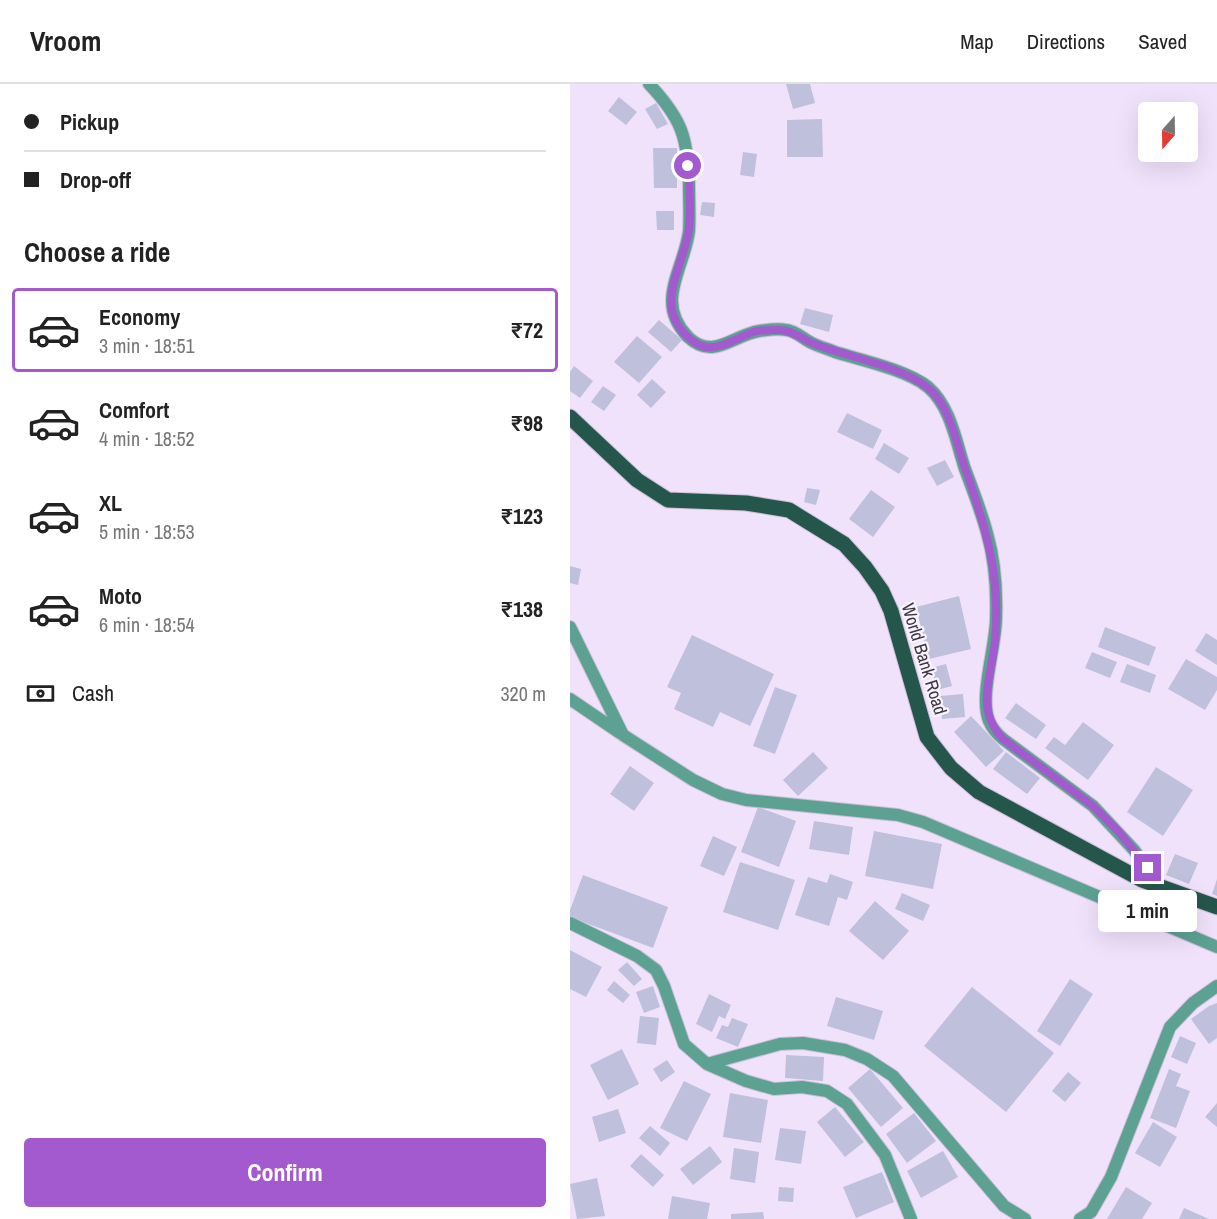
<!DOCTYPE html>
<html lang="en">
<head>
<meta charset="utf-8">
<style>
  :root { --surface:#fff; --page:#f2f2f2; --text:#222; --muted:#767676; --line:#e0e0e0; --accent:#a25ace }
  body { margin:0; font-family:"Archivo Narrow",sans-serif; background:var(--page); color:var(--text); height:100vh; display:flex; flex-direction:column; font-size:22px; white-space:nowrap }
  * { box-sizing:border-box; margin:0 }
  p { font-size:20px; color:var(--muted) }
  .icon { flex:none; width:33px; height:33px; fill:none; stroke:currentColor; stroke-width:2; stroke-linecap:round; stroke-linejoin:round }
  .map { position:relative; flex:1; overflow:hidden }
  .details { display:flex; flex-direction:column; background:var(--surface); width:570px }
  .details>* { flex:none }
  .top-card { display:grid; align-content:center; height:132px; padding:0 24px; background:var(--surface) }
  .needle { width:39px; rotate:200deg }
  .fabs { position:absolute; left:568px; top:18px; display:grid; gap:12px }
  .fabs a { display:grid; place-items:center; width:60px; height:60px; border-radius:6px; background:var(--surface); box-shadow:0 6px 24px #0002; font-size:30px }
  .end { position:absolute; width:27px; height:27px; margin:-14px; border:8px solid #a25ace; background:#fff; box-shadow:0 0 0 3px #fff }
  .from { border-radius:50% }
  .bubble { position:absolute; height:42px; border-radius:6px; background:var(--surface); box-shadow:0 6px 24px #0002; font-size:20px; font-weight:700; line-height:42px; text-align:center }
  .top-card b { display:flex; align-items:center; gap:21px; height:57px; font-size:22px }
  .top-card b+b { border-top:2px solid var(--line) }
  .top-card i { width:15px; height:15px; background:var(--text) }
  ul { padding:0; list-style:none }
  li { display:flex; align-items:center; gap:18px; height:84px; margin:0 12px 9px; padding:0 12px; border:3px solid transparent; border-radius:6px }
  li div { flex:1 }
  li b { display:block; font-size:22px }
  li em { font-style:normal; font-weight:700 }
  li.on { border-color:var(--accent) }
  li>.icon { width:54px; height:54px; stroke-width:1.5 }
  h2 { padding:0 24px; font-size:27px; line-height:72px }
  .pay { display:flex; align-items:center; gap:15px; height:66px; padding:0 24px; font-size:22px }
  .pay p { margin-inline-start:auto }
  .button { display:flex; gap:12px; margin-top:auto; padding:12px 24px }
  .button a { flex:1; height:69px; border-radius:6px; background:var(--accent); color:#fff; font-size:24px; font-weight:700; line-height:69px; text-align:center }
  header { display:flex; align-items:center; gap:36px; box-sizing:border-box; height:84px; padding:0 30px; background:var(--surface); border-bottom:2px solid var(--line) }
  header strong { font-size:28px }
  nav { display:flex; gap:33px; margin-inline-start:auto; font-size:21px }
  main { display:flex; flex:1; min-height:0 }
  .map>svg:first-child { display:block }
  .building { fill:#bec0dc }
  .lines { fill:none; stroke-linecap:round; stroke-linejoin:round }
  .street-casing { stroke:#cdc0d7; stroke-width:14 }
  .primary-casing { stroke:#cdc0d7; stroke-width:17 }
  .street { stroke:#5da192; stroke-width:12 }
  .primary { stroke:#25564c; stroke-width:15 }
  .route { stroke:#a25ace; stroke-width:8 }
  .labels { text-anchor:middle; stroke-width:4.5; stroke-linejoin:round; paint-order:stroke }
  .street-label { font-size:18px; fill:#3d3741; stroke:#f9f3fe }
</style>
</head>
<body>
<header>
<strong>Vroom</strong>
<nav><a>Map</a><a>Directions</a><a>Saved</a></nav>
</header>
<main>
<section class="details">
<div class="top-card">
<b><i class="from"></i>Pickup</b>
<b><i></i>Drop-off</b>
</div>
<h2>Choose a ride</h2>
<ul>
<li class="on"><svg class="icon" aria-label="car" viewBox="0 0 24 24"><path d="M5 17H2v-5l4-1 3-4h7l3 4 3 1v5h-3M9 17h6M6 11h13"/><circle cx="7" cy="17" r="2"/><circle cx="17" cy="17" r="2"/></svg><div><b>Economy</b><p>3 min · 18:51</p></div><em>₹72</em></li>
<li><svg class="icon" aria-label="car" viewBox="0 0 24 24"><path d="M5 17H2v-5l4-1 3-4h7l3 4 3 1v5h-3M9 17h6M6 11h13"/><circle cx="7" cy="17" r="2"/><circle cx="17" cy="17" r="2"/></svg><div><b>Comfort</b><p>4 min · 18:52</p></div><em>₹98</em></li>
<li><svg class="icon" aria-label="car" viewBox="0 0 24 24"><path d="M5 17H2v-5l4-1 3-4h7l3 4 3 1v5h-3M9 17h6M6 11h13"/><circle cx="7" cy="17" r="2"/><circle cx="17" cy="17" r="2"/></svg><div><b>XL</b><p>5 min · 18:53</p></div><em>₹123</em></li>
<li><svg class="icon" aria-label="car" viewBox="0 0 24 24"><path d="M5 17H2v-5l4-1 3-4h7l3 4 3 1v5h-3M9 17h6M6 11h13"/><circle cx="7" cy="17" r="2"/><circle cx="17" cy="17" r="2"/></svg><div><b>Moto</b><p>6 min · 18:54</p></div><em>₹138</em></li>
</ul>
<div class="pay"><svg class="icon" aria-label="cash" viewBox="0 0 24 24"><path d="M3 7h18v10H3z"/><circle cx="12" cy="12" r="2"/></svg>Cash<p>320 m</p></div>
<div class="button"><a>Confirm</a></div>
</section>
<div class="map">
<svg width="647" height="1135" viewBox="0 0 647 1135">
  <rect width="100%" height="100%" fill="#f1e2fc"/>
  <path class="building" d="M216,0H240L245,19L223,25Z
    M49,13L67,28L56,41L38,27Z
    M86,19L98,40L87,45L75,25Z
    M252,35L253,73H217V36Z
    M83,64H107V104H84Z
    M173,68L187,70L184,93L170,91Z
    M132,118L145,119L144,133L130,131Z
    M86,127H104V146H87Z
    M235,224L263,231L259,248L230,240Z
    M89,236L112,256L101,268L78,248Z
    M67,252L92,273L69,299L44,278Z
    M4,282L23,297L10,314L0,307V288Z
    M82,295L96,308L81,324L67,311Z
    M33,302L46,311L34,327L21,318Z
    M277,329L312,346L303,365L267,348Z
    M314,359L339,374L329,390L305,375Z
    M375,376L384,393L367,402L357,384Z
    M237,404L250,406L246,421L234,418Z
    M301,406L325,423L303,453L279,435Z
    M0,482L11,485L8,501L0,499Z
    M389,512L401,565L359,575L346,523Z
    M535,543L586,563L579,582L528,563Z
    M636,549L647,556V581L625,567Z
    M122,551L204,590L180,642L150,628L143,643L104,625L111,609L97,603Z
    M522,568L547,578L540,594L515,584Z
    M616,575L647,593V606L635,626L598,605Z
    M376,580L382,602L367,606L361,584Z
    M557,580L586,591L580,609L550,598Z
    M205,603L227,611L205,670L183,662Z
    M393,610L395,633L372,635L370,612Z
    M446,619L476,641L466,655L435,634Z
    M401,632L434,667L416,683L384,648Z
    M513,638L544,661L518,696L475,664L484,653L495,661Z
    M243,668L258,684L228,712L213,696Z
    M436,668L470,694L457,710L423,685Z
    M60,682L84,699L64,727L40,710Z
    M586,683L623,706L593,752L557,728Z
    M188,723L226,737L209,783L171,768Z
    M244,737L283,743L279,771L239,765Z
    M304,747L372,760L363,805L295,792Z
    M143,752L167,763L154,792L130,782Z
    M605,770L628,779L619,800L596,791Z
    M170,778L225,796L208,846L153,828Z
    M260,790L283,798L277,816L268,813L259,842L225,831L238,793L257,799Z
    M13,791L98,823L83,864L0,833V826Z
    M647,795V812L642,810Z
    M332,809L360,821L353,837L325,825Z
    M305,817L339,847L313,876L279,847Z
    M0,866L32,883L16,913L0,905Z
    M57,878L72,895L64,902L48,886Z
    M500,895L523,910L490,962L467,947Z
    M44,897L60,911L53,919L37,906Z
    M83,902L90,923L74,929L66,908Z
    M402,903L484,969L436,1028L354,962Z
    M139,910L161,921L155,935L149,932L142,948L126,940Z
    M266,913L313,927L304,956L257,942Z
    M647,919V954L639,960L621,935L639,922Z
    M70,932L89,934L86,961L67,959Z
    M162,934L178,940L168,963L146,954L152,941L158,943Z
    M610,952L626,959L617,980L601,973Z
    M52,965L69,1000L38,1016L20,981Z
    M216,971L254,973L253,997L215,994Z
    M97,976L105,988L91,998L83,985Z
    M300,985L333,1024L311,1043L278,1004Z
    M599,985L611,990L606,1002L620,1007L606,1044L580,1034Z
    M498,988L511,999L495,1018L482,1007Z
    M114,997L141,1010L117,1057L90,1044Z
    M160,1009L198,1016L191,1059L153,1053Z
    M647,1019V1043L635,1033Z
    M265,1023L294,1058L275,1073L247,1038Z
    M48,1025L56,1049L29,1058L22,1033Z
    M344,1029L366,1057L337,1079L316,1050Z
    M583,1038L607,1053L590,1083L565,1069Z
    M80,1042L100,1059L90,1072L69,1054Z
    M210,1044L236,1047L231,1080L205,1076Z
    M140,1062L152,1078L123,1101L110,1085Z
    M164,1064L189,1068L185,1099L160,1095Z
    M373,1067L388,1093L351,1114L337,1087Z
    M71,1070L94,1091L83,1103L60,1082Z
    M312,1088L324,1118L286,1134L273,1103Z
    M27,1094L35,1132L7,1135L0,1100Z
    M209,1103L224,1104L223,1118L208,1117Z
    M556,1103L582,1119L572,1135H537Z
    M102,1112L140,1119L137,1135H98Z
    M614,1124L639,1135H609Z
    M193,1128L194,1135H161V1130Z"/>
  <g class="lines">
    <g class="street-casing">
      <path id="street" d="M79,0C112,35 118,54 119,101C119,116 120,132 119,147C114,186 84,218 118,253C143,277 163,251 189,247C197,246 208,244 216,246C227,247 234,256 244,260C250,263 258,265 265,268C291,276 337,286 358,303C381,323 386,358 395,385C403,406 411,427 417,449C425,477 427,505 426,534C426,563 409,612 419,637C422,644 427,650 433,655L523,722L564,766L591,803
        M0,543L53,651L123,696L152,710L176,716L328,731L353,738L647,863
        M0,615L50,649
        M0,839L67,872L86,886L94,902L114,960L137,980L176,997L204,1005L232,1003L257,1007L277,1020L315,1071L341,1135
        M137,980L210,960L233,959L275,966L297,975L323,992L434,1122L455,1135
        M510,1135L521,1128L541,1093L600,943L623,919L647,902"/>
    </g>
    <g class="primary-casing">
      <path id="primary" d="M0,333L67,396L98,416L176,419L219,426L274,460L295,483L312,507L321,527L357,653L381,684L409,708L572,796L647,823"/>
    </g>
    <use href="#street" class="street"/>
    <use href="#primary" class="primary"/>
  </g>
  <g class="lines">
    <path class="route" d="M118,82C119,104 122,128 118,150C114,174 94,209 104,233C109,246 123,261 136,263C152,265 169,253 183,248C190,246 199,246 206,246C223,245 232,256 247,261C277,272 334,284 357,303C364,308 370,317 374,324C384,343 388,364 395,384C416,444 431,491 425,556C422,592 404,625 433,655L523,722L548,747L578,784"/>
  </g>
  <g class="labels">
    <g class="street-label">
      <text transform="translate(354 575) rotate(73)" y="6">World Bank Road</text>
    </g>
  </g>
</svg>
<div class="fabs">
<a><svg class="needle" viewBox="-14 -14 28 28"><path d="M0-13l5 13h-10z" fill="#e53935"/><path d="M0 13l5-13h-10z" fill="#767676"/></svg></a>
</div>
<i class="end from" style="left:118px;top:82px"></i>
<i class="end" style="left:578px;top:784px"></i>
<div class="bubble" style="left:528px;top:806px;width:99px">1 min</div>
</div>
</main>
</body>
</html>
